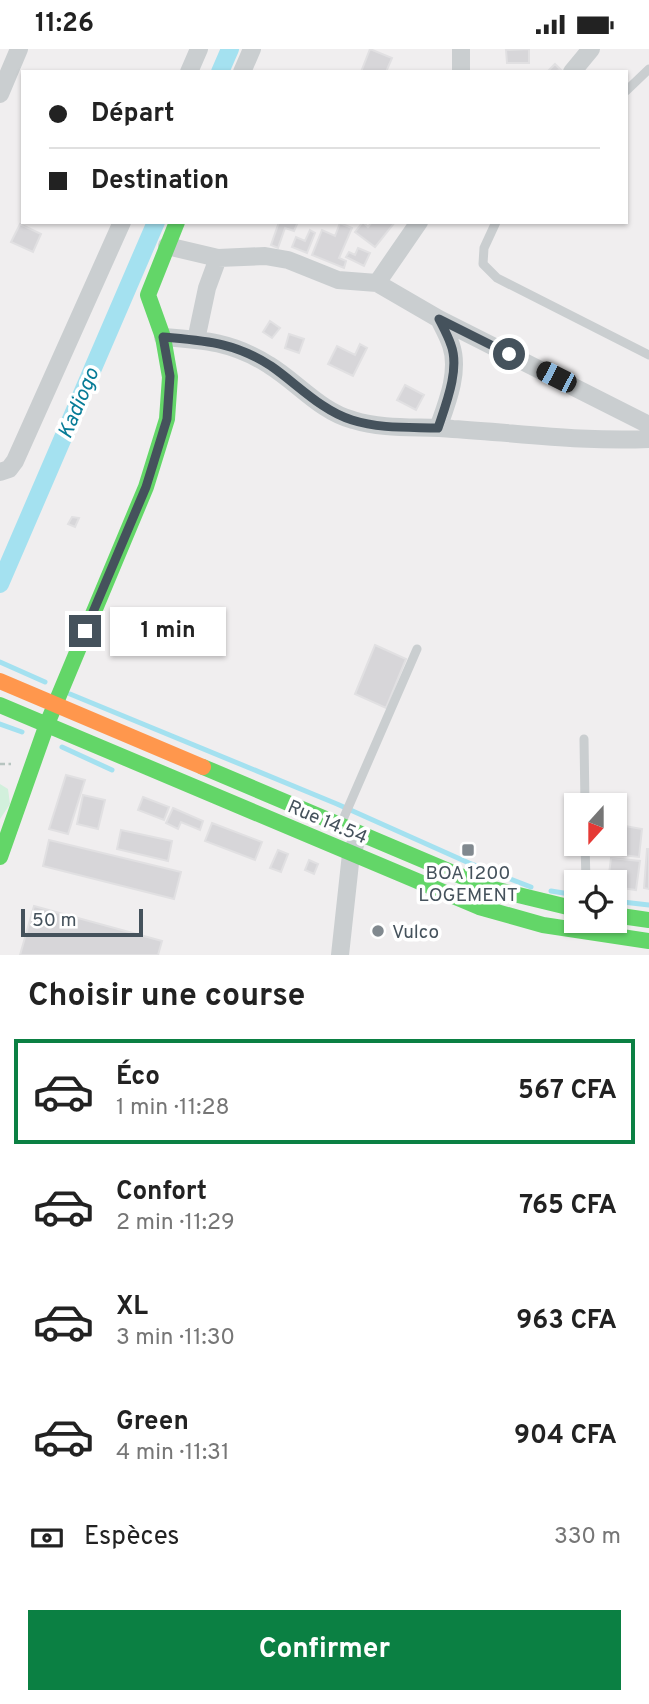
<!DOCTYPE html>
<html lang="fr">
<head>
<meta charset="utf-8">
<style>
  :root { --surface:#fff; --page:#f6f6f6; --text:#222; --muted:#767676; --line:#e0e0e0; --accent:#0b8043 }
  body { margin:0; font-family:Overpass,sans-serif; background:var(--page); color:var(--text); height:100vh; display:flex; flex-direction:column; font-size:26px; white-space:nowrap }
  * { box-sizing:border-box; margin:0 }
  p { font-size:23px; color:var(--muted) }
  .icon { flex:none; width:38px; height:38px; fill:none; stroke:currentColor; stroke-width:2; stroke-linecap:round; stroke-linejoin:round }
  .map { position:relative; height:906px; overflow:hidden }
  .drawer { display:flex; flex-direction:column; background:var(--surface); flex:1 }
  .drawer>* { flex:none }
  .top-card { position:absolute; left:21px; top:21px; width:607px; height:154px; border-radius:0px; box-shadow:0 2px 5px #0004; display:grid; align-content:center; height:154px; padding:0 28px; background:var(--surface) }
  .needle { width:46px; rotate:201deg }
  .controls { position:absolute; left:564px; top:744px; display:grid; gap:14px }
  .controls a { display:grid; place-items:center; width:63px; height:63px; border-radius:0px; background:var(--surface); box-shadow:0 2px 5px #0004; font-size:35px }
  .scale { position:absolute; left:21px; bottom:18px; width:122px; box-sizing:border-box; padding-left:7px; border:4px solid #45525c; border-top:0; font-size:19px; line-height:24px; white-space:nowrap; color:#45525c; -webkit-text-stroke:5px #fff; paint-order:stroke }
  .end { position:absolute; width:32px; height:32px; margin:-16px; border:9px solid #45525c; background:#fff; box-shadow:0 0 0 4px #fff }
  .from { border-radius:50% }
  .bubble { position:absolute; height:49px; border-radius:0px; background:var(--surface); box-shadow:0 2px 5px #0004; font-size:23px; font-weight:700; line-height:49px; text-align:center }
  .car { position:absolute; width:21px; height:42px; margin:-21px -10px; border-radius:9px; box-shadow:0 0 5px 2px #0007; background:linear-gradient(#222 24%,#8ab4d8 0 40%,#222 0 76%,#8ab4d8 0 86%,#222 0) }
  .top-card b { display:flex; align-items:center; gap:24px; height:66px; font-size:26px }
  .top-card b+b { border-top:2px solid var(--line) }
  .top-card i { width:18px; height:18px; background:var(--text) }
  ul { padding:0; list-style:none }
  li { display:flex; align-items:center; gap:21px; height:105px; margin:0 14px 10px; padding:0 14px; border:4px solid transparent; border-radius:0px }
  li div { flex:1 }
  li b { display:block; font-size:26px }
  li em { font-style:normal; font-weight:700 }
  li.on { border-color:var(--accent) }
  li>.icon { width:63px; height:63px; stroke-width:1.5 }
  h2 { padding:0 28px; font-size:32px; line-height:84px }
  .pay { display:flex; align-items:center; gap:18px; height:77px; padding:0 28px; font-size:26px }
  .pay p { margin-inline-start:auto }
  .button { display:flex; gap:14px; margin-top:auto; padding:14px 28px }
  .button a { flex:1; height:80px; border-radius:0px; background:var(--accent); color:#fff; font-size:28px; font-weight:700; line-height:80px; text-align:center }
  .status { display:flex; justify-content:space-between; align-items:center; height:49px; padding:0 35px; background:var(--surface); direction:ltr }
  .status svg { height:19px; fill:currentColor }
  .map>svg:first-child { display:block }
  .green { fill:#d2f0dc }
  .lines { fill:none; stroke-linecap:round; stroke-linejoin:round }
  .stream { stroke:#a4e1f0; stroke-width:5 }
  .canal { stroke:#a4e1f0; stroke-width:18 }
  .building { fill:#d7d6d9; stroke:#e1e0e2; stroke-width:2 }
  .path { stroke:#b7c4c0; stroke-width:2.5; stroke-dasharray:5 3.5; stroke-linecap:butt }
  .lane { stroke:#caced0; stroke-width:9 }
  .street { stroke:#caced0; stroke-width:18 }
  .fast { stroke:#63d668; stroke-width:16 }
  .slow { stroke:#ff974d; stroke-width:16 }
  .route { stroke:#45525c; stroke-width:9 }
  .poi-dot { fill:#81898f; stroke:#fff; stroke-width:2.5 }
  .labels { text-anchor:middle; stroke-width:7; stroke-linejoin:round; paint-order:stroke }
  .street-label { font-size:19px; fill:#45525c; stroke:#fff }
  .poi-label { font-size:19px; fill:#45525c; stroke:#fff }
  .water-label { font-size:21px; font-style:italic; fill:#077c97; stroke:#fff }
</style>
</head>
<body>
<div class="status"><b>11:26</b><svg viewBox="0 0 49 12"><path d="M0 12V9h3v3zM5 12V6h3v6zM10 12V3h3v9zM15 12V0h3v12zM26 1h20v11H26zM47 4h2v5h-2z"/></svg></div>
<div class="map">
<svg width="649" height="906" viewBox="0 0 649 906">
  <rect width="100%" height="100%" fill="#f0eeef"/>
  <path class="green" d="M0,735L8,740L10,755L0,770Z"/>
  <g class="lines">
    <path class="stream" d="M0,613L45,633
      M70,645L337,755L469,814L531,838
      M0,675L22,683
      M62,698L112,721
      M551,842L576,846
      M614,852L649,856"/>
    <path class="canal" d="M220,23L230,0
      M0,535L156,173"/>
  </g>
  <path class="building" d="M370,0L392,9L386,23H361Z
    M529,0V14H507L506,1Z
    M555,15L561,21L551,23L549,21Z
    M279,173H298L294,182L285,179L278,199L271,196Z
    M363,173L368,178L372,173H395L375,198L355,183Z
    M340,174L352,179L339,209L346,212L344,219L312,206L322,181L335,187Z
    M20,175L41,185L33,203L11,193Z
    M310,181L315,184L307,204L292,198L296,188L305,192Z
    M358,199L370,204L364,217L346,208L349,203L355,206Z
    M270,272L280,279L272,289L263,283Z
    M289,285L304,290L299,304L285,299Z
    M360,295L367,299L353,327L328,315L337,297L355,306Z
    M405,336L424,346L416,361L397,351Z
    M72,468L79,469L75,478L68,475Z
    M375,596L406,610L386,659L355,645Z
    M66,726L85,731L68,785L49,780Z
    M83,746L105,751L98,780L77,775Z
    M143,748L169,758L164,771L138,761Z
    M173,759L203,772L200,781L181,773L178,780L166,774Z
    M212,774L262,793L255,811L205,792Z
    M625,777L642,780L639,808L622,806Z
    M121,781L172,792L168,812L117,800Z
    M49,791L181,823L174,850L43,817Z
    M647,800H649V840L644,839Z
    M278,801L288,805L281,823L270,819Z
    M611,809L640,812L636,841L614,838V833H608Z
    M309,811L318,815L314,825L305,821Z
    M34,857L162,892L158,906H20Z"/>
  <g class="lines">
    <path class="path" d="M0,715H11"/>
    <path class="lane" d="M626,42L649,20
      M496,173L484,199L483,215L497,229L649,306
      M584,690L585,756
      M341,775L417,600
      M585,794L586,833"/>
    <path class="street" d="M461,0V23
      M189,23L199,0
      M242,23L252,0
      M572,23L591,0
      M0,45L19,0
      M167,197L218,209L265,207L288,211L338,231L377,234L439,270L649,376
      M377,234L419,173
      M163,288C204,291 233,293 269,316C297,333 321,363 353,371C385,381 420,377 453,380C519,384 583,393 649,390
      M196,291L207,239L218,209
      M438,379C447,354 460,322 451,296C448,287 443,278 439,270
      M0,423L9,420L15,412L122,173
      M340,906L351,805L355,796"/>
    <path class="fast" d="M0,656L479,858L543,876L649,892
      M203,718L489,839L576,860
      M0,808L47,675L146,438L167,370L170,328L163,288L148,246L177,173
      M614,866L649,871"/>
    <path class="slow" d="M0,632L203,718"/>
  </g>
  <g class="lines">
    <path class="route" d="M85,582L146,438L167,370L170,327L163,288C206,292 234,293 271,317C297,335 322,362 352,371C380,380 410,378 438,379C446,355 460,320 451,296C448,287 443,278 439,270L509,305"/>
  </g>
  <g class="poi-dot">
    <rect x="461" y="794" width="14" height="14" rx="3.5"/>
    <circle cx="378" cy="882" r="7"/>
  </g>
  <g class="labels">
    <g class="street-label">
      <text transform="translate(328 772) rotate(23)" y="7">Rue 14.54</text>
    </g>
    <g class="poi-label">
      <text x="468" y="830">BOA 1200<tspan x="468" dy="22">LOGEMENT</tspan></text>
      <text x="392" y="889" text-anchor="start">Vulco</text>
    </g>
    <g class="water-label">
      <text transform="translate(78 354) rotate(-67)" y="7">Kadiogo</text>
    </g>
  </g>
</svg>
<div class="controls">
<a><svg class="needle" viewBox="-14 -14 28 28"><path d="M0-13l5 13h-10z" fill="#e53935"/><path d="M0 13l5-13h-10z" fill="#767676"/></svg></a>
<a><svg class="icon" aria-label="locate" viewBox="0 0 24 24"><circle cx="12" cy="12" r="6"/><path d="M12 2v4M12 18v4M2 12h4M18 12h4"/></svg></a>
</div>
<div class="scale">50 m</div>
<i class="end from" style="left:509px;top:305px"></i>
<i class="end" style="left:85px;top:582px"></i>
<div class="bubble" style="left:110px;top:558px;width:116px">1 min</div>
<i class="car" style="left:556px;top:328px;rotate:297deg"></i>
<div class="top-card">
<b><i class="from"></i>Départ</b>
<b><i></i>Destination</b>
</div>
</div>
<section class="drawer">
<h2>Choisir une course</h2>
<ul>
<li class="on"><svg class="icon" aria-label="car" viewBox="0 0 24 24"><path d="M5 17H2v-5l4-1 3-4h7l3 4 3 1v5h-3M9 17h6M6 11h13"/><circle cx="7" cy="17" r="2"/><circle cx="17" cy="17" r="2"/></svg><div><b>Éco</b><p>1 min · 11:28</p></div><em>567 CFA</em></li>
<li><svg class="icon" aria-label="car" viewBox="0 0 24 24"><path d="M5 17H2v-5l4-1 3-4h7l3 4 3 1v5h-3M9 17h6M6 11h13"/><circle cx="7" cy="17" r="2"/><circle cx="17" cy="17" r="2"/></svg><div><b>Confort</b><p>2 min · 11:29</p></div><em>765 CFA</em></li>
<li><svg class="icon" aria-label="car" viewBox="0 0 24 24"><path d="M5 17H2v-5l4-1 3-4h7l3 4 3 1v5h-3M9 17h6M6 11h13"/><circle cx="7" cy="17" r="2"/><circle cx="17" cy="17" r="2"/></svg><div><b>XL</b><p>3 min · 11:30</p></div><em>963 CFA</em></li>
<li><svg class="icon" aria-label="car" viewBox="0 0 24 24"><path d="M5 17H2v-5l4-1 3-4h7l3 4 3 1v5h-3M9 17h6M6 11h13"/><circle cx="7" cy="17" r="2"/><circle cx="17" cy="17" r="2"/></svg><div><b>Green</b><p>4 min · 11:31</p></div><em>904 CFA</em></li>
</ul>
<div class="pay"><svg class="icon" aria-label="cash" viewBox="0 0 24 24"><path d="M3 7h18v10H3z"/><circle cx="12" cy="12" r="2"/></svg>Espèces<p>330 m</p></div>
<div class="button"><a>Confirmer</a></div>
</section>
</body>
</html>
